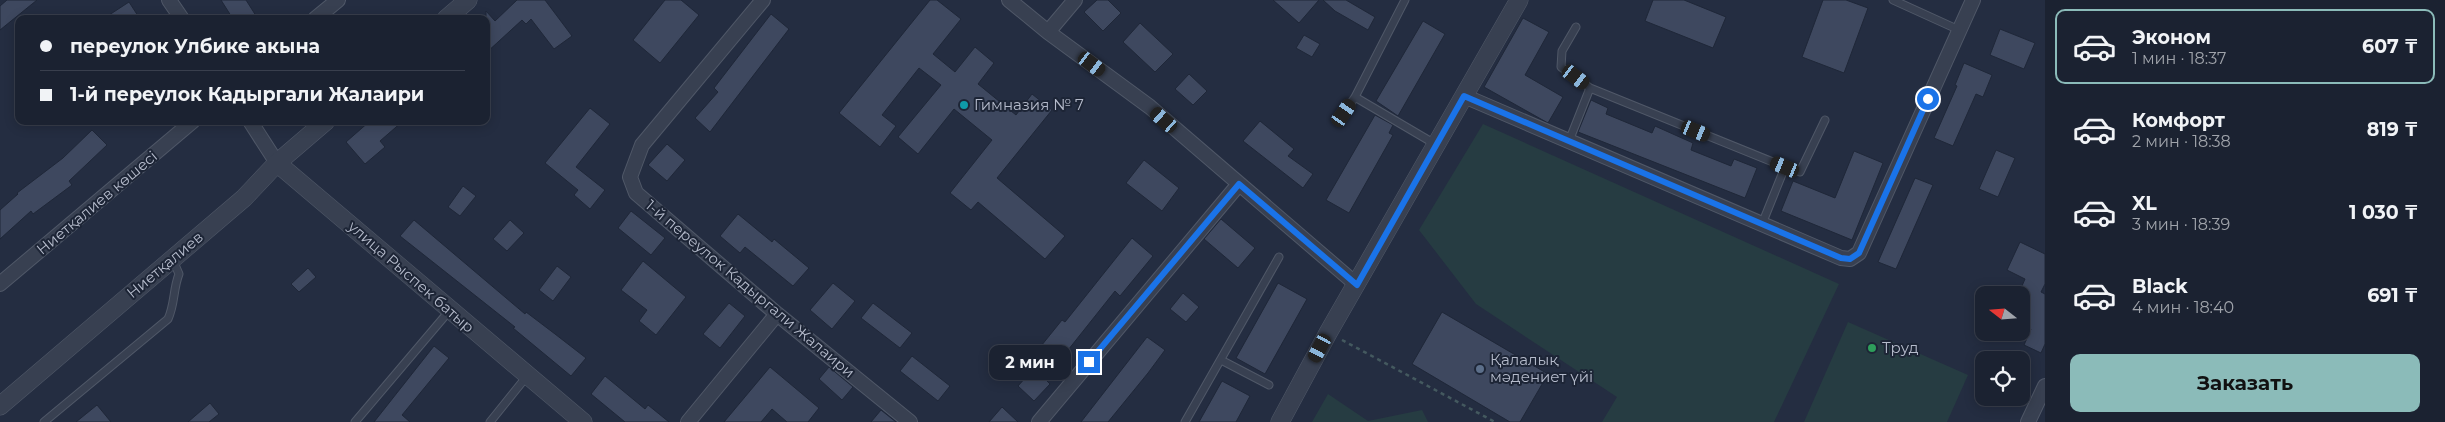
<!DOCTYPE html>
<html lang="ru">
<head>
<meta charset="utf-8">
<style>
  :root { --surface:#1b2231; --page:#242a39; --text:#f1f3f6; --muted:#a0a4ab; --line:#393f4d; --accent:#8bbbb9 }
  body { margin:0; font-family:Montserrat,sans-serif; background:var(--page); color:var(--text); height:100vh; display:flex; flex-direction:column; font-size:19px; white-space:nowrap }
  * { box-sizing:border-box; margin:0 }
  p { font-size:16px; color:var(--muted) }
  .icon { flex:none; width:28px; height:28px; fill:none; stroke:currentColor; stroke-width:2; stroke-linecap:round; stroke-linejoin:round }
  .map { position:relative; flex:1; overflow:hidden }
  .panel { display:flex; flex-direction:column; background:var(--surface); width:400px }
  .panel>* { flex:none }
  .guide { position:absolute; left:15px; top:15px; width:475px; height:110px; border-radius:10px; box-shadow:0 2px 12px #0003,0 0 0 1px var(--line); display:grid; align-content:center; height:110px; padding:0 25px; background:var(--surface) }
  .needle { width:32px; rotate:287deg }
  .controls { position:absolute; left:1975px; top:286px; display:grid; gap:10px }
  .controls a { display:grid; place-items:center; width:55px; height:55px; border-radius:10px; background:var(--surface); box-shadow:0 2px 12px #0003,0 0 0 1px var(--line); font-size:25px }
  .end { position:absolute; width:22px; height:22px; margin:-11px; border:6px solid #1a73e8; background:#fff; box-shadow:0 0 0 2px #fff }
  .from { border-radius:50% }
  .bubble { position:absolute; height:35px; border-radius:10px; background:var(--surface); box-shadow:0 2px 12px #0003,0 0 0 1px var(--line); font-size:16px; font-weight:700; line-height:35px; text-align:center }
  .car { position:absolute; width:15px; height:30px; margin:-15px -8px; border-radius:6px; box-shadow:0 0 4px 1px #0007; background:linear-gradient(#222 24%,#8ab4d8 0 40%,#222 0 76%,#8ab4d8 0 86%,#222 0) }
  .guide b { display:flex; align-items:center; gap:18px; height:48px; font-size:19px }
  .guide b+b { border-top:1px solid var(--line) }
  .guide i { width:12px; height:12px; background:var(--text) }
  ul { padding:9px 0 0; list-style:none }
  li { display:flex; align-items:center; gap:15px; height:75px; margin:0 10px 8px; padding:0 15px; border:2px solid transparent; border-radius:10px }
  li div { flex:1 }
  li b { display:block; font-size:19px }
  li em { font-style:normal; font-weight:700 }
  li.on { border-color:var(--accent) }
  li>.icon { width:45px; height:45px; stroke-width:1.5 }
  .button { display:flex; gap:10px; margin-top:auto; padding:10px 25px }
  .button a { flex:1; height:58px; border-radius:10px; background:var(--accent); color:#111; font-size:20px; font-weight:700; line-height:58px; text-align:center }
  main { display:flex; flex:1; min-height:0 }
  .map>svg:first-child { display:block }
  .green { fill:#263c42 }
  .building { fill:#3e485f; stroke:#1f2738 }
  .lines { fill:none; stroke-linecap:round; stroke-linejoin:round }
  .service-casing { stroke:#505868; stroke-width:9 }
  .minor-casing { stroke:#505868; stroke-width:16 }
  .tertiary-casing { stroke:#505868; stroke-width:19 }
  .path { stroke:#44595f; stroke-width:2.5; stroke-dasharray:4 4; stroke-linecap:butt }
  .service { stroke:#384051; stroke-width:7 }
  .minor { stroke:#384051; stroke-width:14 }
  .tertiary { stroke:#384051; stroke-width:18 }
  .route { stroke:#1a73e8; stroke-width:6 }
  .culture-dot { fill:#0f9aa8; stroke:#1d2536; stroke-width:2 }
  .leisure-dot { fill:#2e9e5b; stroke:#1d2536; stroke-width:2 }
  .service-dot { fill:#5c6f8a; stroke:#1d2536; stroke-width:2 }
  .labels { text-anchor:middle; stroke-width:4; stroke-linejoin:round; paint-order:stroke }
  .poi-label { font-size:15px; fill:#b5bbcb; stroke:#1d2536; text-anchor:start }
  .street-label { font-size:15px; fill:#b5bbcb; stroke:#1d2536 }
</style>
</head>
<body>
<main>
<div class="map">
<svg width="2045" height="422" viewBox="0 0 2045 422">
  <rect width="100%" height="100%" fill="#242d41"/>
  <path class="green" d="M1483,124L1839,284L1774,422H1602L1617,397L1476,304L1419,230Z
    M1848,322L1968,375L1947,422H1804Z
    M1328,394L1368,421L1422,410L1428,422H1312Z"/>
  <path class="building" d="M7,0H37L0,30V6Z
    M221,0H246L258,19H233Z
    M517,0H545L572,36L554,49L531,19L526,24L522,20L486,53V11L495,21Z
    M665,0H681L699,15L660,63L633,40Z
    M930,0H937L961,19L933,54L955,72L975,47L994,63L978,84L1016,115L1032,94L1052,110L997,178L1065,236L1045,259L978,202L971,210L950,193L992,140L954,109L918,154L898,137L941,85L919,68L882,115L896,126L880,147L839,113Z
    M1097,0H1108L1121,13L1103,31L1084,12Z
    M1273,0H1319L1299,23Z
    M1323,0H1346L1375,17L1368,30L1335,11Z
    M1653,0H1684L1726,17L1713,48L1645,21Z
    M1823,0H1846L1868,8L1844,73L1802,57Z
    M129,2L140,19H103Z
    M771,14L789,29L710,132L695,118L718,92L714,88Z
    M1523,18L1549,32L1525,75L1563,97L1548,123L1484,87Z
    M1423,21L1445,34L1398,116L1376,101Z
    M1140,23L1173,54L1155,72L1123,42Z
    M2000,29L2035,43L2024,69L1990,55Z
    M1304,35L1320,44L1312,57L1296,48Z
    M1964,63L1992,75L1983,97L1976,94L1953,146L1934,138L1957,86L1955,85Z
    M1189,74L1207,91L1193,105L1175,89Z
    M1591,100L1608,108L1606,114L1652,133L1655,126L1693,143L1691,150L1731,166L1734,159L1757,168L1745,198L1578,132Z
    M590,108L610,124L576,167L605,190L590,209L574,195L578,190L545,163Z
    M1375,115L1393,125L1389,133L1393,135L1349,213L1326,200Z
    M370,121H403L380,141L385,147L365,164L346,142Z
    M1260,121L1294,149L1288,156L1313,174L1303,188L1243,141Z
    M92,130L107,145L69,181L72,185L33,214L31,211L0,239V210L18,194L17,193L63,158Z
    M667,144L685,160L667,181L648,165Z
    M1996,150L2015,158L1998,197L1979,189Z
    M1854,151L1883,163L1852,240L1781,211L1793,181L1835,198Z
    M1144,160L1179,188L1162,211L1126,183Z
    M1915,178L1933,185L1896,269L1878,262Z
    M463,186L476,196L460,216L448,207Z
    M631,211L665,238L651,255L618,228Z
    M738,214L772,242L774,239L809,268L793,286L745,247L740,253L720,236Z
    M1221,219L1255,248L1238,268L1204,239Z
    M414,220L525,314L526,312L555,334L586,358L571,376L513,328L515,327L400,236Z
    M510,220L524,233L507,251L493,239Z
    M1132,238L1153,256L1120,296L1115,291L1045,379L1050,384L1034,401L1018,386L1044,357L1037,351L1062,320L1065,322Z
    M2020,242L2045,254V284L2041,292L2045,294V344L2041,353L2024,345L2031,329L2021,325V295H2018L2025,279L2007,270Z
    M643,261L686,297L656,335L639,321L647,310L621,290Z
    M557,266L571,277L553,301L539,290Z
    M308,268L316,277L299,292L291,284Z
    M833,283L855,301L832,329L810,310Z
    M1278,283L1307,299L1265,374L1236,358Z
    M1183,293L1199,307L1186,322L1170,309Z
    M729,303L745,316L720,348L703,334Z
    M873,303L912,333L900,348L861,318Z
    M1442,312L1548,374L1520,422H1510L1412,364Z
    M1147,337L1165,350L1148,373L1108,422H1081Z
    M434,346L449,358L402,415L410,422H374Z
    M912,356L950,386L938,401L900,371Z
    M770,367L819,408L808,422H787L772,409L761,422H724Z
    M829,367L853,387L842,400L819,379Z
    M605,376L645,409L648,405L669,422H625L591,394Z
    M1222,381L1250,396L1236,422H1199Z
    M210,403L219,414L209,422H188Z
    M97,405L111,422H76Z
    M1002,407L1018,422H989Z
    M881,410L896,422H871Z"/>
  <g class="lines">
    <g class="service-casing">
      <path id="service" d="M1893,0L1959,30
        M1576,27L1562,51L1561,67L1590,88L1785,167L1800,172L1825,120
        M1355,97L1435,144
        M1344,113L1355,97L1405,0
        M1569,141L1590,88
        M1762,224L1785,167
        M1221,360L1269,385
        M44,422L168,319C175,304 173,289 179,274L173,260
        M355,422L450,310
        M490,422L527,376
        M1185,422L1279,257"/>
    </g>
    <g class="minor-casing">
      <path id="minor" d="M169,0L182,19
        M763,0L642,145L630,177L636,193L777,314L910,422
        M1009,0L1048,32L1150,107L1357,285
        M315,19L338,0
        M1048,32L1075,0
        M1464,96L1841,258L1850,259L1859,253L1973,0
        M250,121L277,163
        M0,284L193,121
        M688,422L777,314
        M1039,422L1239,184
        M2028,422L2045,386"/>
    </g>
    <g class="tertiary-casing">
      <path id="tertiary" d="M446,19L468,0
        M277,163L583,422
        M0,406L244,198L277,163L326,121
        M1280,422L1328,333L1519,0"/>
    </g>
    <path class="path" d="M1342,340L1495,422"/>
    <use href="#service" class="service"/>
    <use href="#minor" class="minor"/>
    <use href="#tertiary" class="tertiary"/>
  </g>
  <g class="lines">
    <path class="route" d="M1089,362L1239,184L1357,285L1464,96L1841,258L1850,259L1859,253L1928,99"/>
  </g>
  <circle class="culture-dot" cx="964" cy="105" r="5"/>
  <circle class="leisure-dot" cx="1872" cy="348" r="5"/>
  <circle class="service-dot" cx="1480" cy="369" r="5"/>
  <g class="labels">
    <g class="poi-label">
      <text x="974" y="110">Гимназия № 7</text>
      <text x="1882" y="353">Труд</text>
      <text x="1490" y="365">Қалалық<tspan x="1490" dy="17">мәдениет үйі</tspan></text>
    </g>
    <g class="street-label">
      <text transform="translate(97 203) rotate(-40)" y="5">Ниетқалиев көшесі</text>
      <text transform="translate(165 265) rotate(-40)" y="5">Ниетқалиев</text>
      <text transform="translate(411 277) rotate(41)" y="5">улица Рыспек батыр</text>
      <text transform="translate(750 289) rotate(40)" y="5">1-й переулок Кадыргали Жалаири</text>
    </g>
  </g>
</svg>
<div class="controls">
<a><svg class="needle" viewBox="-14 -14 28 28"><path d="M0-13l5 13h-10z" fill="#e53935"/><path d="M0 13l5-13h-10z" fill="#a0a4ab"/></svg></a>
<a><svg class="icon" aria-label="locate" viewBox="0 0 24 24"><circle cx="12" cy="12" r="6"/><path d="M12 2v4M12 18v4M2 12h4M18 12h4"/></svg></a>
</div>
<i class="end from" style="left:1928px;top:99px"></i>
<i class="end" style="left:1089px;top:362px"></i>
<div class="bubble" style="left:989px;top:345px;width:82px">2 мин</div>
<i class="car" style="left:1092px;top:64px;rotate:127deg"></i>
<i class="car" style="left:1576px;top:77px;rotate:127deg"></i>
<i class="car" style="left:1344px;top:113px;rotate:35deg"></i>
<i class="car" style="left:1164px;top:120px;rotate:311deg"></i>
<i class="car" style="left:1696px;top:131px;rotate:112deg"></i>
<i class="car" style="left:1785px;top:167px;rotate:292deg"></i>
<i class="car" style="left:1320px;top:348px;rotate:208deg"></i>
<div class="guide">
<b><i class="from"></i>переулок Улбике акына</b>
<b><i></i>1-й переулок Кадыргали Жалаири</b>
</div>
</div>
<section class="panel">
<ul>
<li class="on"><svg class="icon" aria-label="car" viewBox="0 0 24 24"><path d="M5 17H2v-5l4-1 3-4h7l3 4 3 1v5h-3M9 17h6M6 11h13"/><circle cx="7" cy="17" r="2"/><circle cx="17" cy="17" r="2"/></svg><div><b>Эконом</b><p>1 мин · 18:37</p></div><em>607 ₸</em></li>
<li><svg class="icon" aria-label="car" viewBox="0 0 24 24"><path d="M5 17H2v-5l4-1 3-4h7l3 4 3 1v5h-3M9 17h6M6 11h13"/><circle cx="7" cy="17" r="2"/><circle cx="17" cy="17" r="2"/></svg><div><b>Комфорт</b><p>2 мин · 18:38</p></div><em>819 ₸</em></li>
<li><svg class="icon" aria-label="car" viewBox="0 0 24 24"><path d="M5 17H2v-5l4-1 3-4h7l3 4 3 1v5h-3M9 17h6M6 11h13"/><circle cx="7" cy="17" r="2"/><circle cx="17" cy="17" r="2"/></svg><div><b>XL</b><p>3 мин · 18:39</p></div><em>1 030 ₸</em></li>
<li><svg class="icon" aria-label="car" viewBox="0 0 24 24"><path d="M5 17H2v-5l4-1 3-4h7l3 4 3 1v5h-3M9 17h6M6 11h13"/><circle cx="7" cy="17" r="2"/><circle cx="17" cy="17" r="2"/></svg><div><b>Black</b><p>4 мин · 18:40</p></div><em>691 ₸</em></li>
</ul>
<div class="button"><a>Заказать</a></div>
</section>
</main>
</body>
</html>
